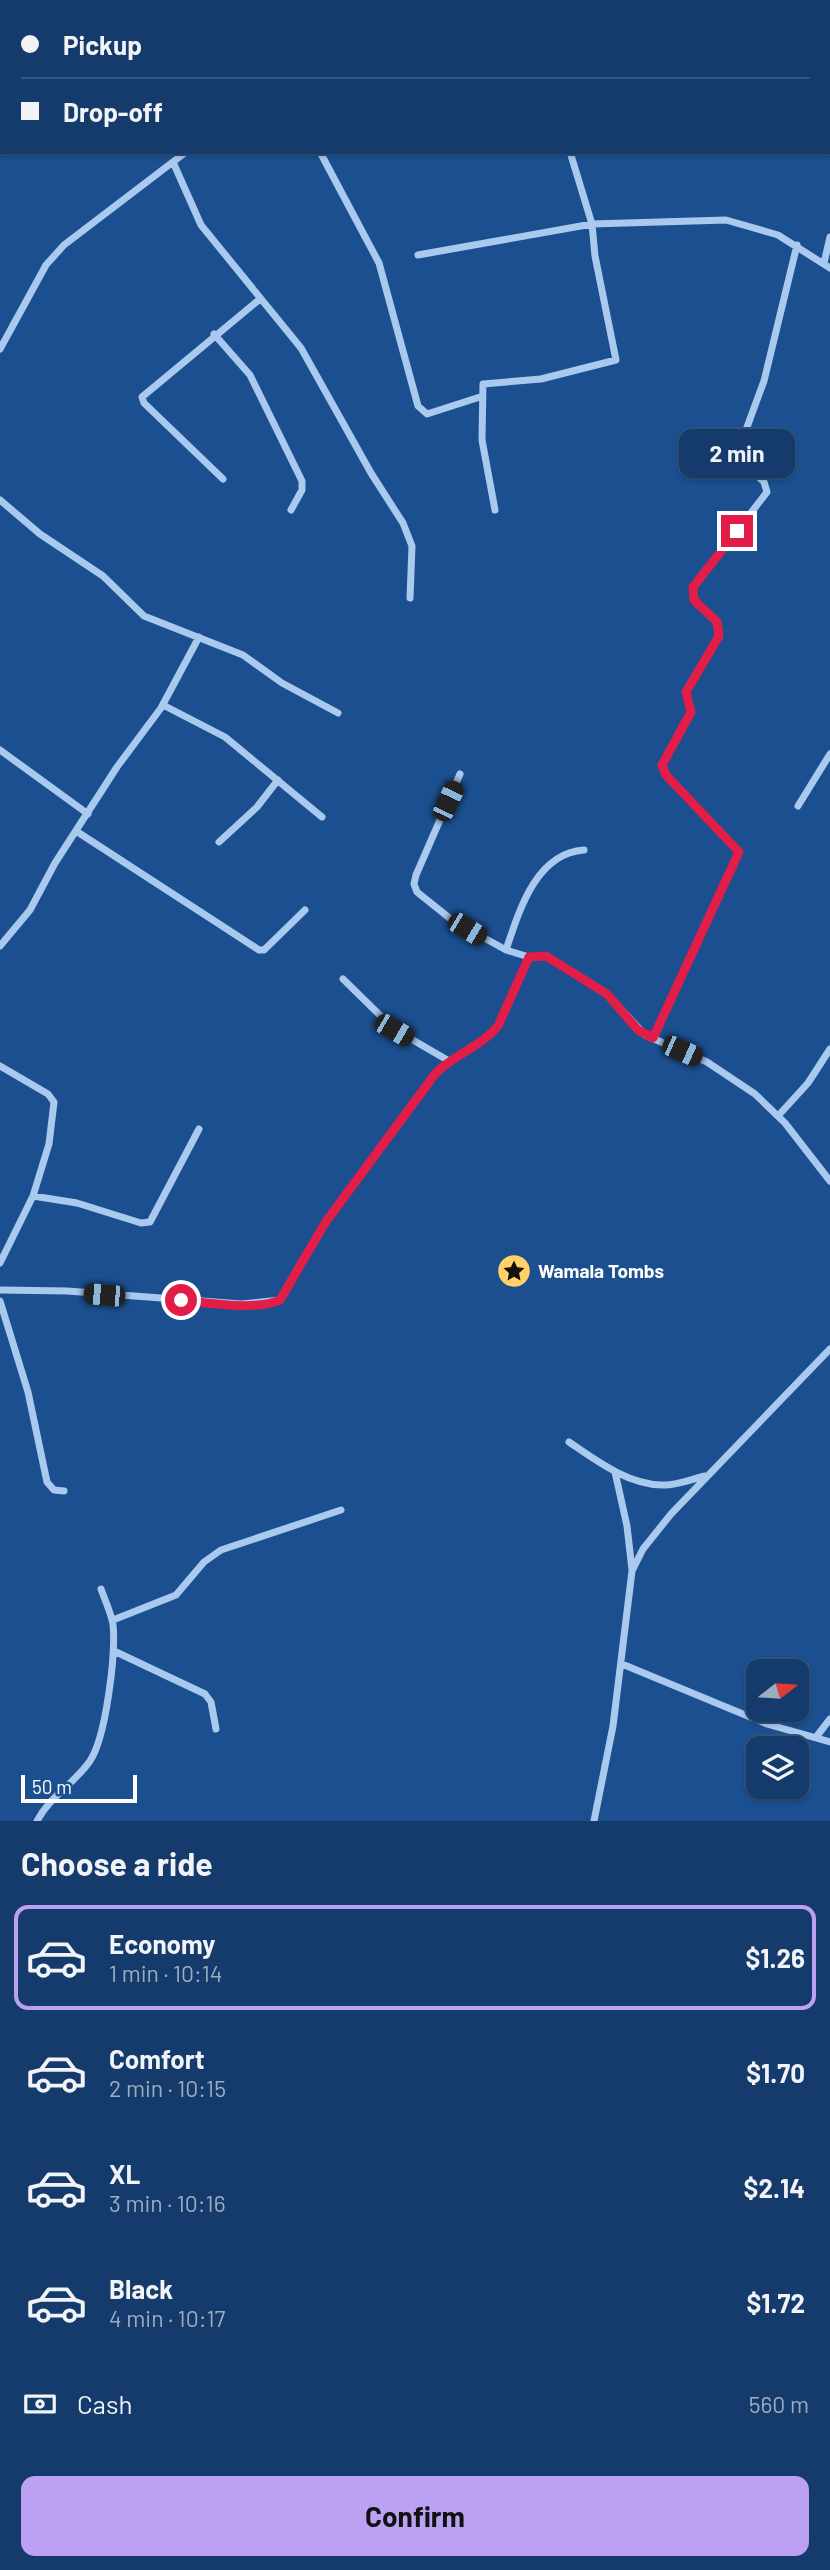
<!DOCTYPE html>
<html lang="en">
<head>
<meta charset="utf-8">
<style>
  :root { --surface:#143b6b; --page:#214673; --text:#f1f3f6; --muted:#9dadc1; --line:#33557e; --accent:#bca0f2 }
  body { margin:0; font-family:Barlow,sans-serif; background:var(--page); color:var(--text); height:100vh; display:flex; flex-direction:column; font-size:26px; white-space:nowrap }
  * { box-sizing:border-box; margin:0 }
  p { font-size:23px; color:var(--muted) }
  .icon { flex:none; width:38px; height:38px; fill:none; stroke:currentColor; stroke-width:2; stroke-linecap:round; stroke-linejoin:round }
  .map { position:relative; height:1821px; overflow:hidden }
  .sheet { display:flex; flex-direction:column; background:var(--surface); flex:1 }
  .sheet>* { flex:none }
  .top-card { position:absolute; left:0px; top:0px; width:831px; height:154px; box-shadow:0 2px 5px #0004,0 0 0 2px var(--line); display:grid; align-content:center; height:154px; padding:0 21px; background:var(--surface) }
  .needle { width:46px; rotate:73deg }
  .fabs { position:absolute; left:746px; top:1659px; display:grid; gap:14px }
  .fabs a { display:grid; place-items:center; width:63px; height:63px; border-radius:14px; background:var(--surface); box-shadow:0 2px 5px #0004,0 0 0 2px var(--line); font-size:35px }
  .scale { position:absolute; left:21px; bottom:18px; width:116px; box-sizing:border-box; padding-left:7px; border:4px solid #fff; border-top:0; font-size:19px; line-height:24px; white-space:nowrap; color:#fff; -webkit-text-stroke:5px #1b4f8f; paint-order:stroke }
  .end { position:absolute; width:32px; height:32px; margin:-16px; border:9px solid #e11d48; background:#fff; box-shadow:0 0 0 4px #fff }
  .from { border-radius:50% }
  .bubble { position:absolute; height:49px; border-radius:14px; background:var(--surface); box-shadow:0 2px 5px #0004,0 0 0 2px var(--line); font-size:23px; font-weight:700; line-height:49px; text-align:center }
  .car { position:absolute; width:21px; height:42px; margin:-21px -10px; border-radius:9px; box-shadow:0 0 5px 2px #0007; background:linear-gradient(#222 24%,#8ab4d8 0 40%,#222 0 76%,#8ab4d8 0 86%,#222 0) }
  .top-card b { display:flex; align-items:center; gap:24px; height:66px; font-size:26px }
  .top-card b+b { border-top:2px solid var(--line) }
  .top-card i { width:18px; height:18px; background:var(--text) }
  ul { padding:0; list-style:none }
  li { display:flex; align-items:center; gap:21px; height:105px; margin:0 14px 10px; padding:0 7px; border:4px solid transparent; border-radius:14px }
  li div { flex:1 }
  li b { display:block; font-size:26px }
  li em { font-style:normal; font-weight:700 }
  li.on { border-color:var(--accent) }
  li>.icon { width:63px; height:63px; stroke-width:1.5 }
  h2 { padding:0 21px; font-size:32px; line-height:84px }
  .pay { display:flex; align-items:center; gap:18px; height:77px; padding:0 21px; font-size:26px }
  .pay p { margin-inline-start:auto }
  .primary-button { display:flex; gap:14px; margin-top:auto; padding:14px 21px }
  .primary-button a { flex:1; height:80px; border-radius:14px; background:var(--accent); color:#111; font-size:28px; font-weight:700; line-height:80px; text-align:center }
  .map>svg:first-child { display:block }
  .lines { fill:none; stroke-linecap:round; stroke-linejoin:round }
  .street { stroke:#a9c9ee; stroke-width:7 }
  .route { stroke:#e11d48; stroke-width:9 }
  .labels { text-anchor:middle; stroke-width:5; stroke-linejoin:round; paint-order:stroke }
  .poi-label { font-size:19px; font-weight:bold; fill:#fff; stroke:#1b4f8f; text-anchor:start }
</style>
</head>
<body>
<div class="map">
<svg width="830" height="1821" viewBox="0 0 830 1821">
  <rect width="100%" height="100%" fill="#1b4f8f"/>
  <g class="lines">
    <path class="street" d="M8,0L9,2
      M530,0L531,2
      M393,2L397,0
      M320,152L379,263L418,406L427,414L480,397
      M173,162L201,225L301,348L371,473L403,523L412,546L410,598
      M418,255L592,224L726,220L778,235L830,268
      M824,263L830,237
      M214,334L250,375L302,481V490L291,510
      M0,349L46,265L64,245L186,152
      M223,479L144,403L142,397L260,299
      M0,500L40,534L103,576L144,616L243,655L282,683L338,713
      M495,510L482,440L483,384L541,379L616,360L595,256L592,224L570,152
      M163,705L225,737L322,817
      M0,750L88,814
      M460,774L416,875L414,884L417,892L452,920L506,950L529,957L546,956L607,994L645,1035L707,1062L755,1094L785,1123L830,1181
      M798,806L830,754
      M76,831L259,950H264L305,910
      M219,842L257,807L278,780
      M0,946L30,910L55,863L117,767L161,708L199,637
      M506,950C519,911 536,853 584,850
      M343,979L394,1029L449,1061
      M653,1038L739,852L666,775L662,765L691,712L686,692L719,636L717,622L694,600L693,588L767,492L764,482L736,457L764,381L797,245
      M0,1066L48,1094L54,1102L49,1144L33,1196
      M778,1116L808,1083L830,1049
      M0,1263L33,1196L77,1203L141,1223L150,1222L199,1129
      M0,1290L67,1291L242,1304L280,1300L325,1223L435,1074C454,1054 481,1047 498,1026L529,957
      M0,1301L28,1392L47,1482L54,1490L64,1491
      M569,1442C597,1461 627,1484 662,1485C676,1486 692,1479 705,1476
      M615,1472L627,1526L632,1570
      M113,1620L176,1595L204,1562L221,1550L341,1510
      M114,1651L205,1694L211,1702L216,1729
      M622,1664L767,1724L830,1742
      M817,1736L830,1719
      M37,1821C50,1796 74,1784 90,1761C106,1737 116,1654 113,1624C111,1613 105,1600 101,1589
      M594,1821L613,1726L632,1571L643,1549L671,1514L830,1349"/>
  </g>
  <g class="lines">
    <path class="route" d="M181,1300C206,1303 257,1311 280,1300L325,1223L435,1074C454,1054 481,1047 498,1026L529,957L546,956L607,994L638,1030L653,1038L739,852L666,775L662,765L691,712L686,692L719,636L717,622L694,600L693,587L737,531"/>
  </g>
  <defs>
    <g id="sight-disc" transform="scale(1.75)"><circle r="9.5" fill="#ffd166" stroke="#1b4f8f"/><path d="M0-6L1.8-2.2L6-1.7L2.9 1.2L3.7 5.4L0 3.3L-3.7 5.4L-2.9 1.2L-6-1.7L-1.8-2.2Z" fill="#111"/></g>
  </defs>
  <g fill-rule="evenodd">
    <use href="#sight-disc" x="514" y="1271"/>
  </g>
  <g class="labels">
    <g class="poi-label">
      <text x="538" y="1278">Wamala Tombs</text>
    </g>
  </g>
</svg>
<div class="fabs">
<a><svg class="needle" viewBox="-14 -14 28 28"><path d="M0-13l5 13h-10z" fill="#e53935"/><path d="M0 13l5-13h-10z" fill="#9dadc1"/></svg></a>
<a><svg class="icon" aria-label="layers" viewBox="0 0 24 24"><path d="M12 4l9 5-9 5-9-5zM3 14l9 5 9-5"/></svg></a>
</div>
<div class="scale">50 m</div>
<i class="end from" style="left:181px;top:1300px"></i>
<i class="end" style="left:737px;top:531px"></i>
<div class="bubble" style="left:679px;top:429px;width:116px">2 min</div>
<i class="car" style="left:448px;top:801px;rotate:25deg"></i>
<i class="car" style="left:467px;top:929px;rotate:121deg"></i>
<i class="car" style="left:394px;top:1030px;rotate:120deg"></i>
<i class="car" style="left:682px;top:1051px;rotate:114deg"></i>
<i class="car" style="left:104px;top:1295px;rotate:275deg"></i>
<div class="top-card">
<b><i class="from"></i>Pickup</b>
<b><i></i>Drop-off</b>
</div>
</div>
<section class="sheet">
<h2>Choose a ride</h2>
<ul>
<li class="on"><svg class="icon" aria-label="car" viewBox="0 0 24 24"><path d="M5 17H2v-5l4-1 3-4h7l3 4 3 1v5h-3M9 17h6M6 11h13"/><circle cx="7" cy="17" r="2"/><circle cx="17" cy="17" r="2"/></svg><div><b>Economy</b><p>1 min · 10:14</p></div><em>$1.26</em></li>
<li><svg class="icon" aria-label="car" viewBox="0 0 24 24"><path d="M5 17H2v-5l4-1 3-4h7l3 4 3 1v5h-3M9 17h6M6 11h13"/><circle cx="7" cy="17" r="2"/><circle cx="17" cy="17" r="2"/></svg><div><b>Comfort</b><p>2 min · 10:15</p></div><em>$1.70</em></li>
<li><svg class="icon" aria-label="car" viewBox="0 0 24 24"><path d="M5 17H2v-5l4-1 3-4h7l3 4 3 1v5h-3M9 17h6M6 11h13"/><circle cx="7" cy="17" r="2"/><circle cx="17" cy="17" r="2"/></svg><div><b>XL</b><p>3 min · 10:16</p></div><em>$2.14</em></li>
<li><svg class="icon" aria-label="car" viewBox="0 0 24 24"><path d="M5 17H2v-5l4-1 3-4h7l3 4 3 1v5h-3M9 17h6M6 11h13"/><circle cx="7" cy="17" r="2"/><circle cx="17" cy="17" r="2"/></svg><div><b>Black</b><p>4 min · 10:17</p></div><em>$1.72</em></li>
</ul>
<div class="pay"><svg class="icon" aria-label="cash" viewBox="0 0 24 24"><path d="M3 7h18v10H3z"/><circle cx="12" cy="12" r="2"/></svg>Cash<p>560 m</p></div>
<div class="primary-button"><a>Confirm</a></div>
</section>
</body>
</html>
